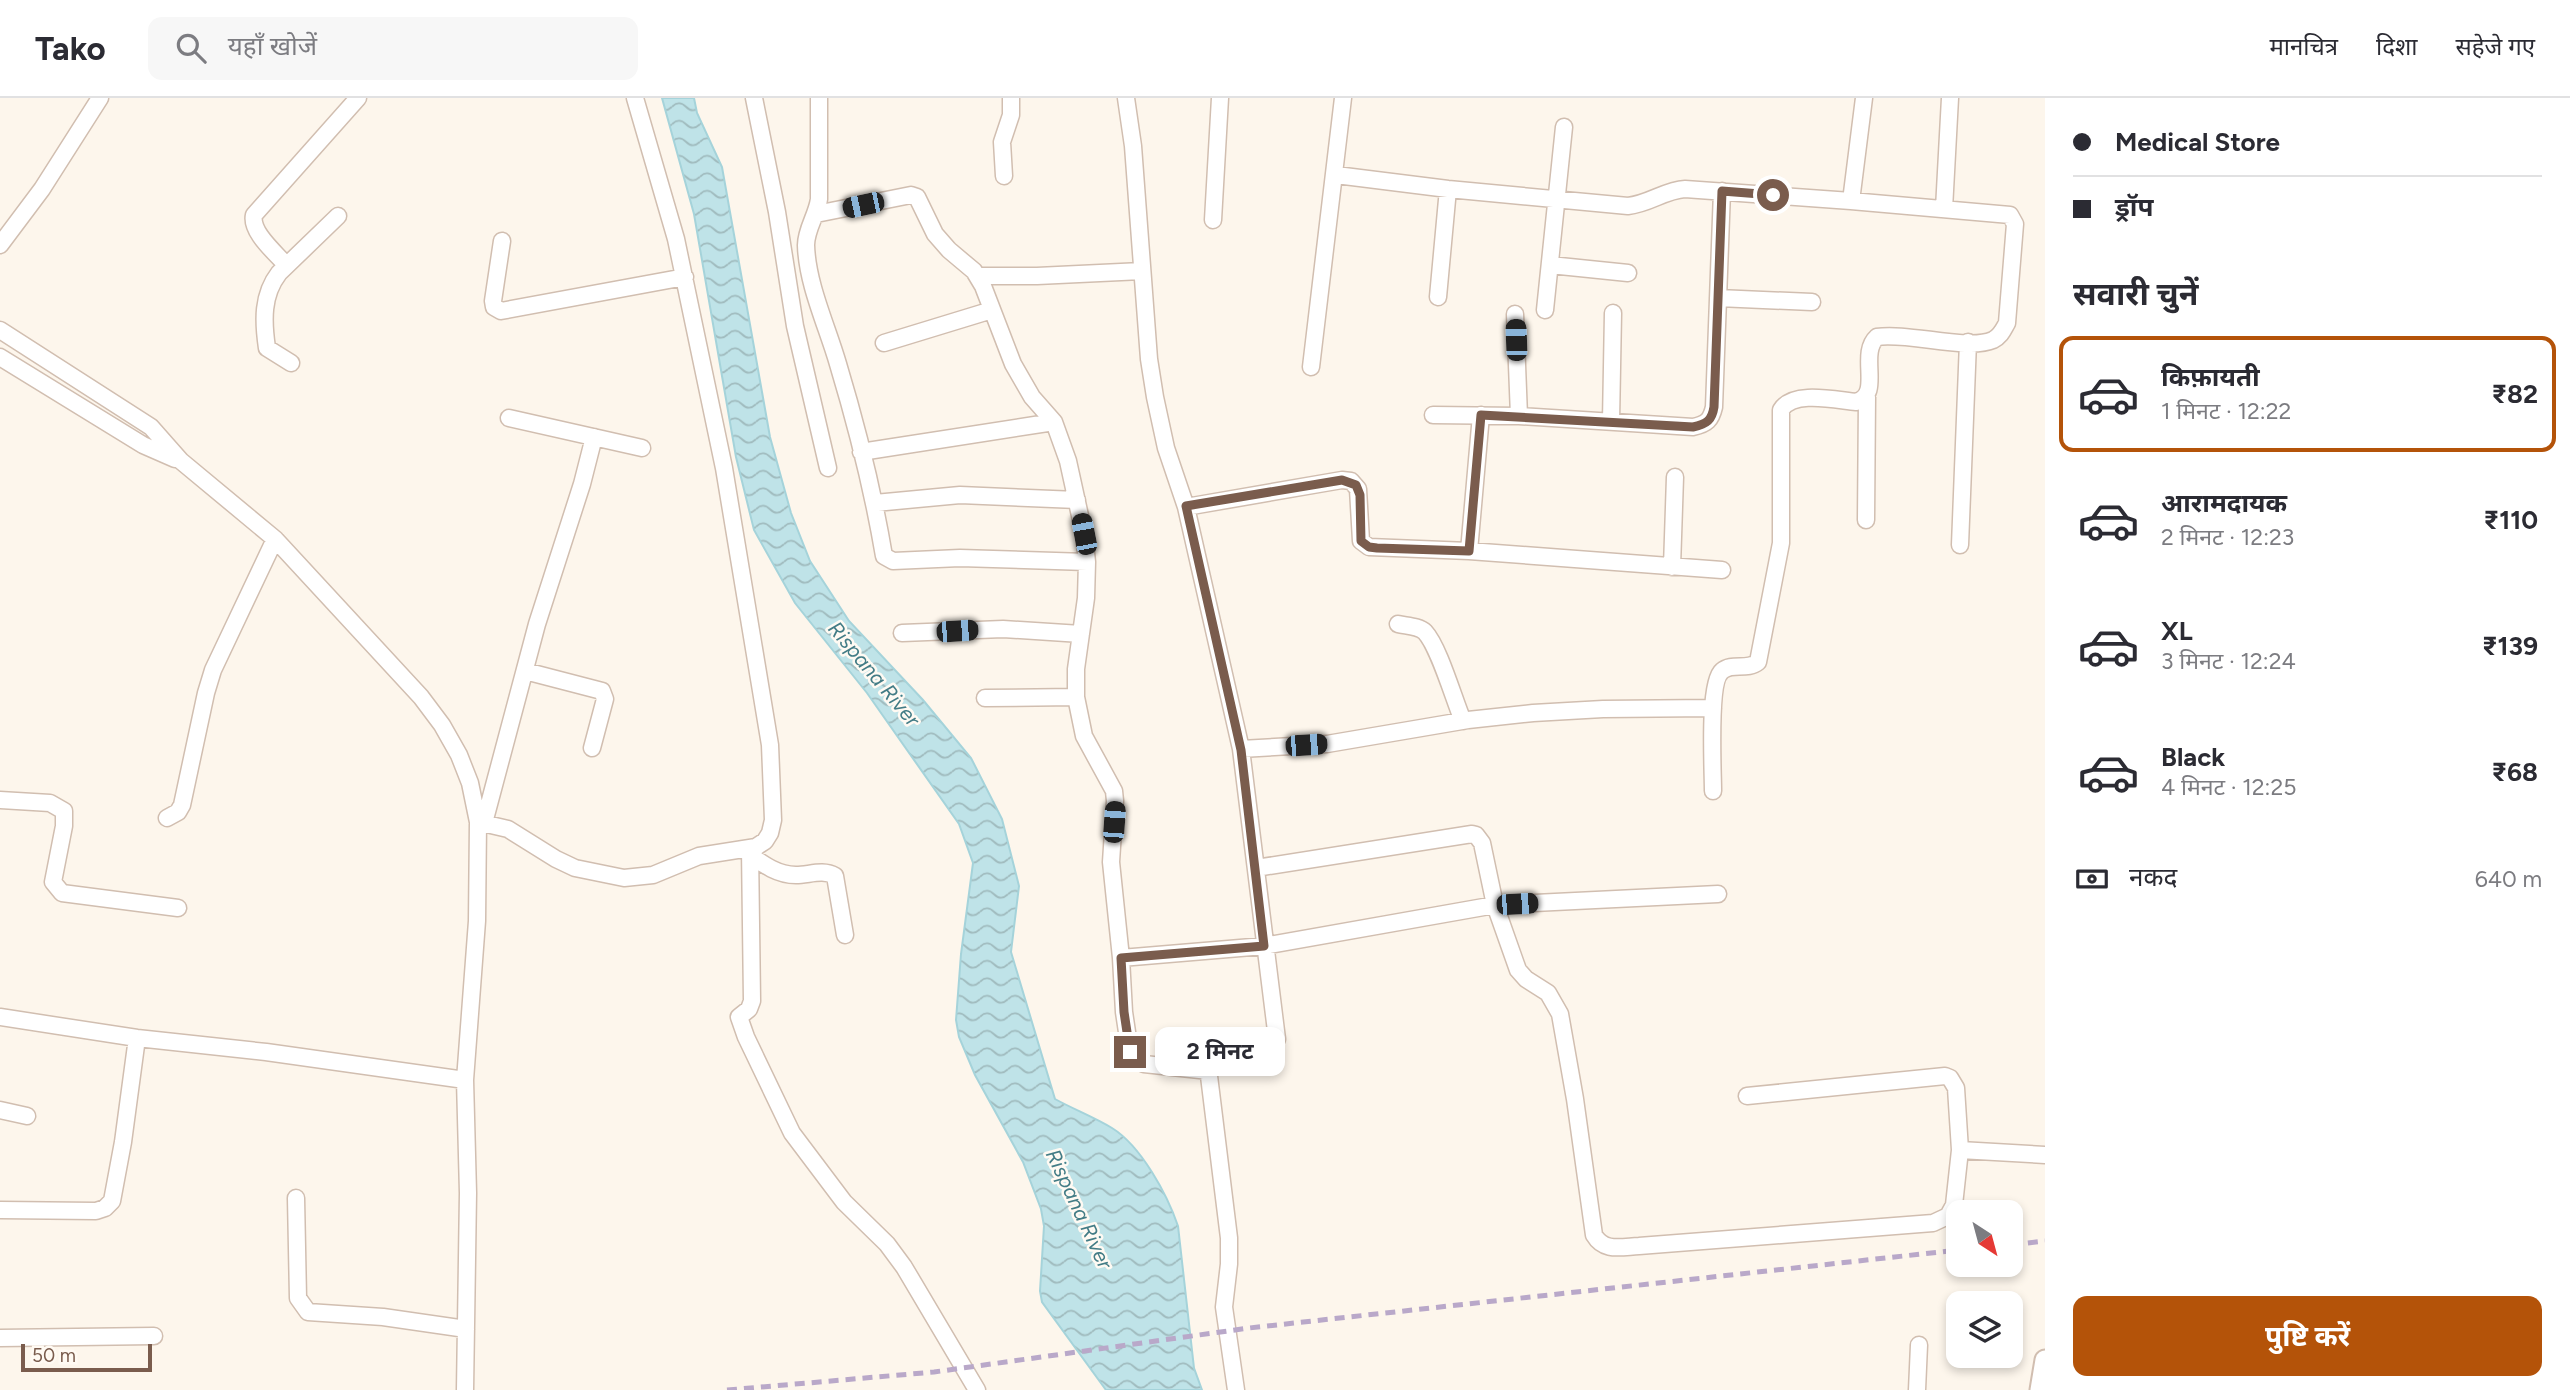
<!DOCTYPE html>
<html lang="hi">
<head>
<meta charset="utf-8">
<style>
  :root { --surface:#fff; --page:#f7f7f7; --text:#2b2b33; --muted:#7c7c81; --line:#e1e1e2; --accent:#b45309 }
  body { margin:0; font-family:Figtree,"Noto Sans Devanagari",sans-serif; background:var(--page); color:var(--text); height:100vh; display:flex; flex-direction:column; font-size:26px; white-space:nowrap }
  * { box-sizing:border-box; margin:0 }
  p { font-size:23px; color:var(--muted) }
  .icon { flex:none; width:38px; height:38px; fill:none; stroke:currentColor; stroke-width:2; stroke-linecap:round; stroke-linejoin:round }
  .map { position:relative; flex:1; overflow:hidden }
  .sheet { display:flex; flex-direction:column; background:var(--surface); width:525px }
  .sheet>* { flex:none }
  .banner { display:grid; align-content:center; height:154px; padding:0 28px; background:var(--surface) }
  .needle { width:46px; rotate:144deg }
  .controls { position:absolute; left:1946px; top:1102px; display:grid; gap:14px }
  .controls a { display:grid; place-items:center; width:77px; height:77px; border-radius:14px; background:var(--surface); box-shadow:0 4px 10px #0003; font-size:35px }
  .scale { position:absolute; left:21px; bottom:18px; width:131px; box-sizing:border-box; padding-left:7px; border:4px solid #7a5c4d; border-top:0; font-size:19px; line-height:24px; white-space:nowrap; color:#7a5c4d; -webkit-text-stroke:5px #fffaf3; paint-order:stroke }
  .end { position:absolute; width:32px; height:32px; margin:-16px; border:9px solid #7a5c4d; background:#fff; box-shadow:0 0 0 4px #fff }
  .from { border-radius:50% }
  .bubble { position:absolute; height:49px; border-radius:14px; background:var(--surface); box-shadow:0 4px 10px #0003; font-size:23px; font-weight:700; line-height:49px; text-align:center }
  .car { position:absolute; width:21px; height:42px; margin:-21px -10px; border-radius:9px; box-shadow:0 0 5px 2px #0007; background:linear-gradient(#222 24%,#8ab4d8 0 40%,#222 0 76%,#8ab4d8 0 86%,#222 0) }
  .banner b { display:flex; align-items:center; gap:24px; height:66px; font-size:26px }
  .banner b+b { border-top:2px solid var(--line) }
  .banner i { width:18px; height:18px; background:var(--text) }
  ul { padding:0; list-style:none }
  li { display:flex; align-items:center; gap:21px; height:116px; margin:0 14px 10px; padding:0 14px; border:4px solid transparent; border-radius:14px }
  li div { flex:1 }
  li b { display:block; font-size:26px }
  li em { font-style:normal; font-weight:700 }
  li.active { border-color:var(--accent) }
  li>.icon { width:63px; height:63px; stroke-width:1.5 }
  h2 { padding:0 28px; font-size:32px; line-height:84px }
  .pay { display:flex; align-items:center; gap:18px; height:77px; padding:0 28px; font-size:26px }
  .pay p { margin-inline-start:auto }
  .button { display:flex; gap:14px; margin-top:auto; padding:14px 28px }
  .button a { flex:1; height:80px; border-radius:14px; background:var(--accent); color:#fff; font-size:28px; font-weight:700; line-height:80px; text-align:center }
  header { display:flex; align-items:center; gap:42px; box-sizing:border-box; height:98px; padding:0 35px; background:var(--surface); border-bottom:2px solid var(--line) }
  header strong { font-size:33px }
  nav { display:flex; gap:38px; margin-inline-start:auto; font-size:24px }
  .search { width:490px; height:63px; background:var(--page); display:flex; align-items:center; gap:18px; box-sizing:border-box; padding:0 24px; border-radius:14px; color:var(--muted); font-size:26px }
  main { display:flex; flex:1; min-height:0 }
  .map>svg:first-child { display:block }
  .water { fill:url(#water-waves); stroke:#a5d3da; stroke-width:2 }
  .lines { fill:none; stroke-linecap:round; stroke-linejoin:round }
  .minor-casing { stroke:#d1beb0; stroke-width:19 }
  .tertiary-casing { stroke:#d1beb0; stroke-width:23 }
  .minor { stroke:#fff; stroke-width:16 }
  .tertiary { stroke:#fff; stroke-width:19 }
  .rail { stroke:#b9a8c9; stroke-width:5; stroke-dasharray:10 7; stroke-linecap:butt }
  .route { stroke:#7a5c4d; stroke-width:9 }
  .labels { text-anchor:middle; stroke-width:5; stroke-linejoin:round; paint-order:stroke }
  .water-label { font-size:21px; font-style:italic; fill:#437c86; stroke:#fffaf3 }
</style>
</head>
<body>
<header>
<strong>Tako</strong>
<div class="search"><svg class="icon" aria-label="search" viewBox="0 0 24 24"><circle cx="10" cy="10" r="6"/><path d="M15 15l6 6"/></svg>यहाँ खोजें</div>
<nav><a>मानचित्र</a><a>दिशा</a><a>सहेजे गए</a></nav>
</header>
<main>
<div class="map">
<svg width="2045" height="1292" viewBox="0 0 2045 1292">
  <defs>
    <pattern id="water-waves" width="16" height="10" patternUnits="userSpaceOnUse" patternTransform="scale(1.75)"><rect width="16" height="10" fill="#bfe3e8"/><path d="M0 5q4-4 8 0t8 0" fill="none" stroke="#a0bbbe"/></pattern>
  </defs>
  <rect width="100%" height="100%" fill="#fdf6ec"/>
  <path class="water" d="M662,0H694L697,15L722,69L770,339L791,415L810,463L849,523L923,602L971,660L1002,721L1019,788L1011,854L1055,1001C1073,1011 1094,1019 1112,1030C1141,1048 1167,1096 1178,1128L1194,1270L1202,1292H1106L1042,1204L1040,1193L1044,1128L1041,1111L1023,1064L975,977L959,939L956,922L961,856L973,765L959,726L867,595L795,505L754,432L736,359L694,116Z"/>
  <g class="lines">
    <g class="minor-casing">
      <path id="minor" d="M754,0L777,114L795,228L828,370
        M819,0V101C817,117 806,131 806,147C807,186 827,228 838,266C857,329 873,393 884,458L893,463L960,460L1087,464
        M1126,0L1133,48L1149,261L1155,299L1166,350L1186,409L1241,651L1277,941L1273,950L1268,953L1219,966L1209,973V978L1229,1140V1166L1224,1209L1236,1292
        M1336,77L1448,91L1628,108C1649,106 1665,92 1685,91L1851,103L1864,0
        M1004,78L1002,44L1011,17V0
        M1944,111L1950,0
        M816,116L911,97L917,99L935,136L949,152L974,173L983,188L1013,266L1032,299L1054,324L1068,363L1084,436L1087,464L1086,500L1076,571V599L1084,638L1114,693L1115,703L1111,764L1121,860L1124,914L1130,954L1137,962L1144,966L1209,973
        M1213,122L1220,0
        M502,143L493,203L494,209L501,213L685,179
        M0,147L42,91L100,0
        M286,167C276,155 250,134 254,117L358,0
        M1550,167L1628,175
        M977,178H1037L1142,173
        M1438,199L1448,91
        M1718,200L1812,204
        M1545,212L1564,29
        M1515,216L1519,318
        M0,232L151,329L181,363L275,441L421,599L442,627L459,657L470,685L478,724L477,823L465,982L468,1095L465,1292
        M884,245L992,212
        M0,259L143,347L175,361
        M291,265L267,250C263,223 262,197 279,175L338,118
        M1311,269L1343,0
        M1433,317L1519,318L1693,329C1707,326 1711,322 1714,309L1722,93
        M509,320L642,350
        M1611,323L1613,215
        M861,354L1054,324
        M875,405L960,397L1077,402
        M1186,409L1342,382L1351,383L1358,391L1361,443L1369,449L1469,453L1722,472
        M1866,422L1867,299
        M1960,447L1968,244
        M1469,453L1481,317
        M1672,469L1675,379
        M1398,526C1406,528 1419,528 1425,534C1439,549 1454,602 1463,623
        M902,535L1003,531L1081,536
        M525,573L602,593L605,601L592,650
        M985,600L1076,599
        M1241,651L1327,646L1468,622L1533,615L1603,611L1713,610
        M1713,693C1713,673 1708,584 1722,573C1732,564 1747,573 1758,564L1781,445V312C1793,292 1835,302 1856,304C1883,297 1858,256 1877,239C1908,234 1968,253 1993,242C2001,238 2003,232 2007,225L2015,126L2010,117L1851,103
        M0,702L50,705L64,713V728L53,784L62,795L178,810
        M167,720L178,714L182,707L206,595L213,572L275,441
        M478,724L508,731L556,761L575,770L624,780L653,777L699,758L756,749L765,743L770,735L773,722L770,647L724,370L676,141L635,0
        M484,725L537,526L582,386L594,339
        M750,751L752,903L749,911L739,919L746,939L792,1035L844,1104L887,1146L904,1169L977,1292
        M750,757C764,767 778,777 796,777C809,777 823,771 835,778L845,837
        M1256,770L1472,736L1476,737L1482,745L1495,807L1518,872L1526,881L1548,895L1560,916L1575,1001L1594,1137C1604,1154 1620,1149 1639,1148L1933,1125L1948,1118L1954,1107L1960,1052L2045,1057
        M1121,860L1264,848L1495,807L1718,796
        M0,919L137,940L266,954L465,982
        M1747,998L1945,978L1950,980L1956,990L1960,1052
        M0,1012L27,1018
        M296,1100L298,1200L308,1214L383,1219L466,1231
        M0,1112L96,1113L105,1110L112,1103L123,1044L137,940
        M0,1240L154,1238
        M1917,1292L1919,1247"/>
    </g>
    <g class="tertiary-casing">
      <path id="tertiary" d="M2040,1292L2045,1262"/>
    </g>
    <use href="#minor" class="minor"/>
    <use href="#tertiary" class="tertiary"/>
    <path class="rail" d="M2011,1147L2045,1143
      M727,1292L934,1274L1249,1230L1958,1152"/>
  </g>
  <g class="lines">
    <path class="route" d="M1130,954L1124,914L1121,860L1264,848L1241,652L1186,408L1342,382L1356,387L1360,397L1361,443L1369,449L1377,450L1469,453L1481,317L1693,329C1707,326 1712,322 1714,309L1722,93L1773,97"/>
  </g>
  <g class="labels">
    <g class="water-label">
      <text transform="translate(874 576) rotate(50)" y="7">Rispana River</text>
      <text transform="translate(1079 1111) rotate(65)" y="7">Rispana River</text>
    </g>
  </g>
</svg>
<div class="controls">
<a><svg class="needle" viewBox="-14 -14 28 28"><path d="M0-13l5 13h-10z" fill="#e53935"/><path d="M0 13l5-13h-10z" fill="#7c7c81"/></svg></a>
<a><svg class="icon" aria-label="layers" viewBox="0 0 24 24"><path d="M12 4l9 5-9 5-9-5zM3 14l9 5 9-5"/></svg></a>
</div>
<div class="scale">50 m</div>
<i class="end from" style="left:1773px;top:97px"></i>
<i class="end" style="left:1130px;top:954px"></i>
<div class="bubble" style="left:1155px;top:929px;width:130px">2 मिनट</div>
<i class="car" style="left:863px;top:107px;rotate:258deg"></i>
<i class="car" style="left:1516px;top:242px;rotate:358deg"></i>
<i class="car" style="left:1084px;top:436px;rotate:349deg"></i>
<i class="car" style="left:957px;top:533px;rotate:86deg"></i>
<i class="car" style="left:1306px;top:647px;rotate:86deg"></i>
<i class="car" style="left:1114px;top:724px;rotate:4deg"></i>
<i class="car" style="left:1517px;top:806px;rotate:87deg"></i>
</div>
<section class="sheet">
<div class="banner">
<b><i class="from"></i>Medical Store</b>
<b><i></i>ड्रॉप</b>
</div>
<h2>सवारी चुनें</h2>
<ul>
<li class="active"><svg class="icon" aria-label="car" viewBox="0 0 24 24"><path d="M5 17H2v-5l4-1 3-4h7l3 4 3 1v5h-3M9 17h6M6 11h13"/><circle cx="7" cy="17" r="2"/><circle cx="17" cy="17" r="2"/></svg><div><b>किफ़ायती</b><p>1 मिनट · 12:22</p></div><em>₹82</em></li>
<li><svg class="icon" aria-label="car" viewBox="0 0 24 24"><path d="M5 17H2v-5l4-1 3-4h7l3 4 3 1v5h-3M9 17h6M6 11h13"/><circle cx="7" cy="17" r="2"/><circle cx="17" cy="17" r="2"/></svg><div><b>आरामदायक</b><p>2 मिनट · 12:23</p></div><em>₹110</em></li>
<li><svg class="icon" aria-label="car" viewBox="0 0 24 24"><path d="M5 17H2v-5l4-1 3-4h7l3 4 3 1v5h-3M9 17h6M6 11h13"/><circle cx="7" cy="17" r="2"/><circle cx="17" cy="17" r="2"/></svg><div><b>XL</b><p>3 मिनट · 12:24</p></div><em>₹139</em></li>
<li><svg class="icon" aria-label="car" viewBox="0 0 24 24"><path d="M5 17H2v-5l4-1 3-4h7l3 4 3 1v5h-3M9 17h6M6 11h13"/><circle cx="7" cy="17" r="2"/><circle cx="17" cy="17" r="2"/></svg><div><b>Black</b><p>4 मिनट · 12:25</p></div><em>₹68</em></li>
</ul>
<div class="pay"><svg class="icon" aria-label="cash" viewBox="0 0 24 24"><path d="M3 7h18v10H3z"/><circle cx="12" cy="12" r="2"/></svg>नकद<p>640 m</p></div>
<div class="button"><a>पुष्टि करें</a></div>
</section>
</main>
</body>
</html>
